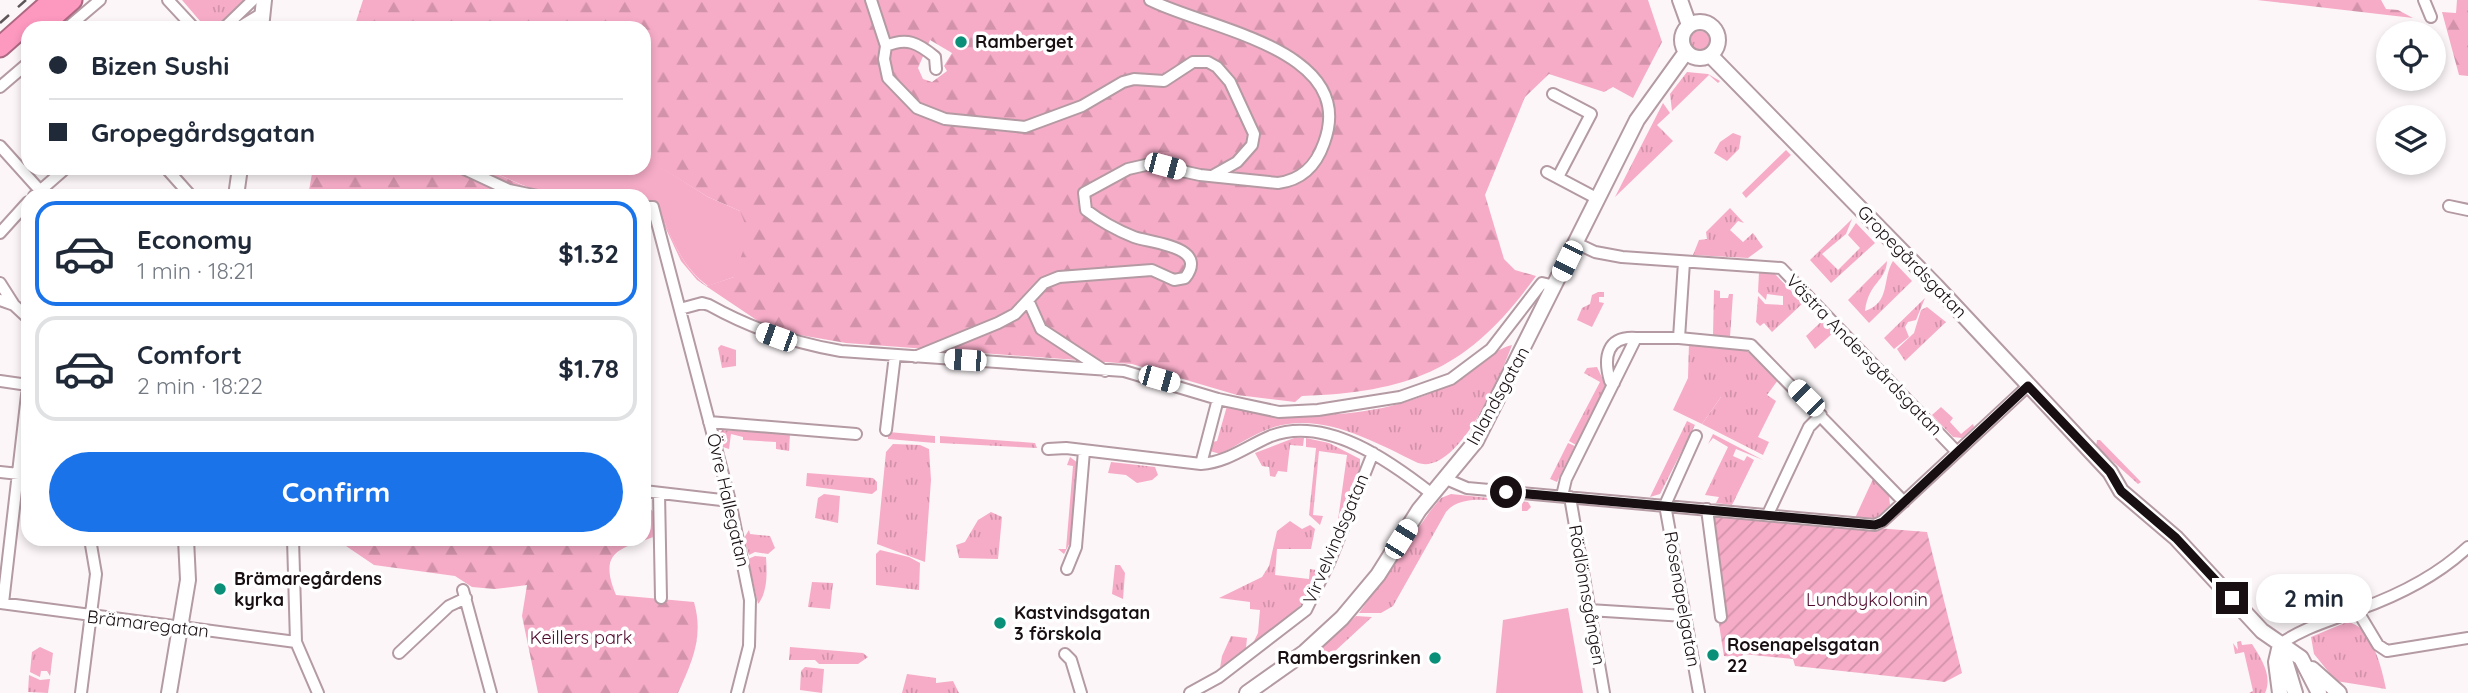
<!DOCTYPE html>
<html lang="en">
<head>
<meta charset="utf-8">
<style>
  :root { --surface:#fff; --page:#f6f6f7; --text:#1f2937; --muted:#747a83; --line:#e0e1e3; --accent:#1a73e8 }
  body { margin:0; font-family:Quicksand,sans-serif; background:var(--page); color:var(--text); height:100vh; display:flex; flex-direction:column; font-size:26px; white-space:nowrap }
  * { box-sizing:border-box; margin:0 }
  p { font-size:23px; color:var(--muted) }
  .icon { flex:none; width:38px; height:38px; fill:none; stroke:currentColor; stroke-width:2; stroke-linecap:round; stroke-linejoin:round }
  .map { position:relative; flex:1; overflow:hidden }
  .panel { position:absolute; left:21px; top:189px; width:630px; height:357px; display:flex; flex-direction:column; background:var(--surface); border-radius:21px; box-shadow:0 4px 10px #0003 }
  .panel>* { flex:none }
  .top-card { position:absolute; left:21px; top:21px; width:630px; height:154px; border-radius:21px; box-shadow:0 4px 10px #0003; display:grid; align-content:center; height:154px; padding:0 28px; background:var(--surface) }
  .tools { position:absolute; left:2376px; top:21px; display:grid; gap:14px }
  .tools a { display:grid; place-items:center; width:70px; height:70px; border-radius:50%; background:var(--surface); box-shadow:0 4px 10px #0003; font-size:35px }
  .end { position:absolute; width:32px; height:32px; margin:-16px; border:9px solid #180f12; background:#fff; box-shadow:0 0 0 4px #fff }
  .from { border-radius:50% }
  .bubble { position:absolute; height:49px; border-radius:24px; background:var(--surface); box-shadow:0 4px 10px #0003; font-size:23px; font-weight:700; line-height:49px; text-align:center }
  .car { position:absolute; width:21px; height:42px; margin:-21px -10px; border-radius:9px; box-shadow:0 0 5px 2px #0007; background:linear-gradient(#fff 24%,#345 0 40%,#fff 0 76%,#345 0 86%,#fff 0) }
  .top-card b { display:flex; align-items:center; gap:24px; height:66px; font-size:26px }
  .top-card b+b { border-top:2px solid var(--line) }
  .top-card i { width:18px; height:18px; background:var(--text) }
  ul { padding:12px 0 0; list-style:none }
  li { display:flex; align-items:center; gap:21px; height:105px; margin:0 14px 10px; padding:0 14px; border:4px solid var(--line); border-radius:21px }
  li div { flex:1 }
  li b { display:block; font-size:26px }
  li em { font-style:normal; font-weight:700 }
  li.active { border-color:var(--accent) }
  li>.icon { width:63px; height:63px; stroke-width:1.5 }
  .button { display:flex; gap:14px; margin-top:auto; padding:14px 28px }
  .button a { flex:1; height:80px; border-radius:42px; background:var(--accent); color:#fff; font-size:28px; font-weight:700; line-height:80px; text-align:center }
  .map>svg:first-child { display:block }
  .grass { fill:url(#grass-tufts) }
  .forest { fill:url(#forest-firs); fill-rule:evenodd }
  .park { fill:#f6acc7 }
  .garden { fill:url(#garden-furrows) }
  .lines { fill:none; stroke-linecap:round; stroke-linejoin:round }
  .street-casing { stroke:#b49aa3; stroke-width:14 }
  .secondary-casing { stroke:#b49aa3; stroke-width:18 }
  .highway-casing { stroke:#ad6882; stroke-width:23 }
  .street { stroke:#fff; stroke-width:10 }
  .secondary { stroke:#fff; stroke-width:14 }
  .highway { stroke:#fd98bf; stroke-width:19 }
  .rail { stroke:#5e5558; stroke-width:2.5; stroke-dasharray:12 12; stroke-linecap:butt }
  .route { stroke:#180f12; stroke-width:9 }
  .poi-dot { fill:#0a9079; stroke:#fff; stroke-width:2.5 }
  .labels { text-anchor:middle; stroke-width:7; stroke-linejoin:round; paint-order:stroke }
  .poi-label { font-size:18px; font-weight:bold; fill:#180f12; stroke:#fff; text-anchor:start }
  .street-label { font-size:18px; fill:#180f12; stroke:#fff }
  .park-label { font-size:18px; fill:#4f082c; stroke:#fff }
</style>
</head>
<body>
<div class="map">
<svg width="2468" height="693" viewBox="0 0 2468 693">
  <defs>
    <pattern id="grass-tufts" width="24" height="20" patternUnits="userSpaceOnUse" patternTransform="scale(1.75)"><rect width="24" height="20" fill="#f6acc7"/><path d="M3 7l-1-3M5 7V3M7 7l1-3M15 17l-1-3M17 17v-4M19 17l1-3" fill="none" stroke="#d293aa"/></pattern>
    <pattern id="forest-firs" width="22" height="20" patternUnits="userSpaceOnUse" patternTransform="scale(1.75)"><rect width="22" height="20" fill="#f6acc7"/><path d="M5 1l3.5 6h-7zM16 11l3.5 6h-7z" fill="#d293aa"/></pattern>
    <pattern id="garden-furrows" width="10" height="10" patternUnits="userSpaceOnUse" patternTransform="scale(1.75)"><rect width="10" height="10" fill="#f6acc7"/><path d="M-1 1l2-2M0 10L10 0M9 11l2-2" fill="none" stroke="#d293aa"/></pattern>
  </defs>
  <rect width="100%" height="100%" fill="#fcf6f8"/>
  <path class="grass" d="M182,0H249L217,28H206Z
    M1690 41a10 10 0 1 1 20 0a10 10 0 1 1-20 0Z
    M1687,72L1708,74L1720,81L1718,83L1709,75L1672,111L1670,94Z
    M1663,103L1670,113L1657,125L1673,141L1615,197Z
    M1733,133L1741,136L1739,149L1727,161L1714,153L1720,142Z
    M1786,150L1791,155L1746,198L1742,193Z
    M1730,208L1744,223L1738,221L1730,230L1743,242L1753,233L1763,247L1748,258L1693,255L1699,240L1707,239L1706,232Z
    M1852,219L1846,234L1822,254L1838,270L1860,248L1848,235L1856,223L1875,243L1831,283L1810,260Z
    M1887,261C1886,282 1869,281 1865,311C1891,303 1882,278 1893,261L1912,281L1869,323L1848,300Z
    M1759,272L1774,273L1803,303L1772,332L1764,323L1760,326L1756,322L1758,296L1765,304L1783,305V296L1767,294L1766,300L1758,292Z
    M1714,290L1720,291V298H1728L1729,294H1733L1730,337L1713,336Z
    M1598,292H1604V297H1599V302L1604,303L1592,327L1577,320L1582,308L1590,304L1592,295Z
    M1925,298L1916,320L1908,322L1905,327L1909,337L1894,349L1884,338Z
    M1927,307L1946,322L1905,361L1897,349L1914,333L1921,310Z
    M1822,321L1833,333L1815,349L1806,336Z
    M1689,342L1745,349L1778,380L1767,395L1776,401L1758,437L1769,442L1763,455L1702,424L1721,397L1688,378Z
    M721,345L736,350V366L722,368L718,348Z
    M1512,345C1501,375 1458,476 1418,463C1375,442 1323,412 1274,427C1255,433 1238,445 1220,454L1210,451L1208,443L1217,441L1227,406C1301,421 1380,419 1449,385C1472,374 1488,351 1512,345Z
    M1597,367L1606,386L1576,445L1569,441L1600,382L1584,373L1587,368Z
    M1941,407L1953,418L1950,422L1961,434L1973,424L1974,427L1962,438L1953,437L1932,415Z
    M1687,421L1695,425L1660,494L1650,497Z
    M722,430L790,434L789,451L776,449V442L743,440V437L731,434L729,449L723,447L719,434Z
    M888,432L935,436V443L888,439Z
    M1713,434L1763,460L1736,449L1733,456L1744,461L1747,456L1754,460L1732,505L1716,503L1719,497L1705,495L1728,447L1713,438L1708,444Z
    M940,436L1035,443L1037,448L940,443Z
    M1294,438H1304L1303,446L1290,445L1287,472L1278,471L1275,477L1270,476L1269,467L1262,466L1255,453Z
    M1306,438L1329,443L1360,459V469L1337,527L1347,455L1319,451L1313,515L1323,516L1320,525L1309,515L1316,448L1306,447Z
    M2097,440H2100L2141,482L2138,484L2096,446Z
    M1568,443L1575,446L1557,482L1550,479Z
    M893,444L920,445L929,449L931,480L925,562L877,544L886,452Z
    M1070,457L1078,463L1071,541L1064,554L1058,549H1066L1073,466L1067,465Z
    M1111,462L1155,467L1158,475L1152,480L1137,483L1126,475L1108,473Z
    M807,473L873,478L877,482V490L872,494L806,486Z
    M1873,479L1889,495L1890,505L1877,518H1855Z
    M824,494L840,496L838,523L815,518L818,498Z
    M1451,494L1528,502L1531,507L1527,511H1522V504C1499,502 1462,492 1446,512L1393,606L1381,613H1359L1431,510L1441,498Z
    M991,512L1002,517L998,559L959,558L956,545L965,542L978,520Z
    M1290,521L1302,529L1310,525L1315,529L1311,549H1277L1275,575L1309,579L1310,569L1316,570C1313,604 1279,627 1253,643L1258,633L1260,610L1250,609V602L1219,598L1262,577L1269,566L1277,531Z
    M749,530L750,534L770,536L775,548L768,554L755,552L749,555L744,538Z
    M880,550L909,557L920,563L919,590L876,585V554Z
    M755,556L766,557C767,572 768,592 758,604L748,559Z
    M1115,565H1120L1125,573L1123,599L1112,594Z
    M812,582L833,583L830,609L808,607Z
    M1356,616L1372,617L1321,664L1314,655L1316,652Z
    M2347,622C2372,625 2382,669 2386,689L2336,681L2314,654L2311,637Z
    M1231,636L1247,638L1246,648L1220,668L1222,656Z
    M2241,641L2242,645L2252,644C2261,658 2273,676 2265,693H2249L2253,691L2244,652L2235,654L2233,643L2238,650L2237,642Z
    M40,647L53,653L50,676L47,671H41L40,677L30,672L32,652Z
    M790,647L863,653L868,657L858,664H819L815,660H789Z
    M805,667L824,669L822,693L800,690L801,671Z
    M907,674L936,678V683L953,681L959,693H902Z
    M29,675L40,680L50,679L48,693L28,692Z"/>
  <path class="forest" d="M363,0H1648L1662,42L1633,98L1613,87L1604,92L1549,74L1525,97L1485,195L1504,259L1515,270L1536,276C1470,368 1413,392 1302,396L1295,402L1237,395L1132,364L846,343L788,333L758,321L697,280L681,261L660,216L644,215V202L657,203C670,233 680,266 707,286L734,277L740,211L708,197L655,164L644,112V28H354ZM930,40L952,53L944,66L947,71L932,82L923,79L918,68Z
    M2257,0H2381L2386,9L2398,10L2413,18Z
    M2457,0H2468V76L2459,75L2442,12L2456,13Z
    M313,168H483L538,192L583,196H308Z
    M644,501L654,513L656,536C622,549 597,549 616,595L694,602C704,637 692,662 678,693H538L522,616L527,585L495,589L472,587L455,576L374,565L346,546L349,539H644Z"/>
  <path class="park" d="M644,112L656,164L708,197L740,211L749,234L734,277L708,286C680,266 670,234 657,203L644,202V196L539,192L483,168H563L566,175L585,174L586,168H644Z
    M1688,378L1703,381L1708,389L1717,390L1721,397L1702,424L1673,410Z
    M1568,608L1583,693H1496L1503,620Z"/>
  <path class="garden" d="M1711,515L1927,532L1962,673L1945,682L1795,666L1793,659L1743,654L1742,658L1724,656L1703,523Z"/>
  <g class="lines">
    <g class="street-casing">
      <path id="street" d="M168,0L194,28
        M871,0L886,46L884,59L888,78L917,108L945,119L1025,127L1082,106L1123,82L1134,79L1164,81L1193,62H1208L1217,67L1230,82L1254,134L1252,145L1237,162L1212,176
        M2424,0L2431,17
        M67,28L100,0
        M224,28L253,0
        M238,28L263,13
        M886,46C907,37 918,43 935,57L936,69
        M0,87L28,63
        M1553,94L1591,114L1558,177
        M0,146L45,196
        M166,168L191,196
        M462,168L509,190L538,196
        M1547,172L1598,199
        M34,196L66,168
        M2449,206L2468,210
        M644,207H653L730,501L750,600L749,646L737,693
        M0,233L28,202
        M1576,243L1595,252L1622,257L1781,268L1957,452
        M0,283L14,305L28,318
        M0,300L14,305
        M1028,300L1041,329L1105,371
        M680,309L702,303L709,305C752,329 793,343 841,351L1124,371L1218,399L1279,412L1318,410L1400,397L1451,379L1491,349L1542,283L1555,286
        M1679,338L1684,262
        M915,357L998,323L1015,314L1044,283L1059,277L1152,270L1174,280L1185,278C1210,246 1150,243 1134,237C1119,231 1099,220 1086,210L1084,193L1128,169L1150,164L1200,175L1278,183C1302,180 1316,166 1324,143C1359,49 1207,29 1150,0
        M0,381L28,385
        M1614,383L1610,381C1603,357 1607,336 1636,338
        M709,422L856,434
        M886,430L895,355
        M1696,436L1665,505L1699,693
        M1048,449L1066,448L1201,464C1228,462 1247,446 1271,436C1327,415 1391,462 1432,494
        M1201,464L1218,399
        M0,472L28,475
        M1446,479L1467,488L1875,525L1883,521L2028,386
        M644,491L730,501
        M659,493L661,598
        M1562,496L1566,479L1636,338H1679L1751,345L1904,502
        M1570,497L1604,693
        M1707,509L1721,617
        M1768,514L1809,427L1821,415
        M293,539L296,642L318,693
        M1067,569L1076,547L1084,451
        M463,590L491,693
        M0,603L296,642
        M3,603L28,386
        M1589,610L1685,616
        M2357,610L2378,645L2387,651L2468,638
        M2280,644C2307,626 2330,621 2360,609C2399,595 2437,576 2468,547
        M399,653L449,606L466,598
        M1065,654L1071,660L1081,693
        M81,693L96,574L90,539
        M1190,693L1219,677L1306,610L1329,563L1373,453"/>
    </g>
    <g class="secondary-casing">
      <path id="secondary" d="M1680,0L1689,25
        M1682 40a18 18 0 1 1 36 0a18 18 0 1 1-36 0Z
        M261,28L264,0
        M1710,55L1936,286L2110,472L2121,491L2176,538L2262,631L2301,658L2319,693
        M236,196L240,168
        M2280,644L2295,693
        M2279,649L2276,662L2280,693
        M2312,669L2339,693
        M169,693L188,580L186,539
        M1247,693L1305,652L1342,618L1378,575L1419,510L1476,441L1637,120L1686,52"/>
    </g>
    <g class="highway-casing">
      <path id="highway" d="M46,23L72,0
        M0,47L53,0"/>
    </g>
    <use href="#street" class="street"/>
    <use href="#secondary" class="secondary"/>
    <use href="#highway" class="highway"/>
    <path class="rail" d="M0,23L26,0"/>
  </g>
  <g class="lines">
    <path class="route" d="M1506,492L1875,525L1883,522L2028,386L2110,472L2121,491L2176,538L2232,598"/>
  </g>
  <g class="poi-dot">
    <circle cx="961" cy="42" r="7"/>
    <circle cx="220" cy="589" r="7"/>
    <circle cx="1000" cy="623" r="7"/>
    <circle cx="1713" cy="655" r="7"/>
    <circle cx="1435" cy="658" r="7"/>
  </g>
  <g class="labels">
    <g class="poi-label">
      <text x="975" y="48">Ramberget</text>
      <text x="234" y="585">Brämaregårdens<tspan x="234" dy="21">kyrka</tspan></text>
      <text x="1014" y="619">Kastvindsgatan<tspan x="1014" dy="21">3 förskola</tspan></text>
      <text x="1727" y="651">Rosenapelsgatan<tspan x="1727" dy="21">22</tspan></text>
      <text x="1421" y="664" text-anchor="end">Rambergsrinken</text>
    </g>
    <g class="street-label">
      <text transform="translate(1912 262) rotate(46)" y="6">Gropegårdsgatan</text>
      <text transform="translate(1864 355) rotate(46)" y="6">Västra Andersgårdsgatan</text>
      <text transform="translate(1498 396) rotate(-61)" y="6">Inlandsgatan</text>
      <text transform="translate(728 500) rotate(77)" y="6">Övre Hallegatan</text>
      <text transform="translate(1336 539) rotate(-67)" y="6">Virvelvindsgatan</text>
      <text transform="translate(1587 595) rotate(80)" y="6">Rödlönnsgången</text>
      <text transform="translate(1682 599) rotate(80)" y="6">Rosenapelgatan</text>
      <text transform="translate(148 624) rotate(7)" y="6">Brämaregatan</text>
    </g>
    <g class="park-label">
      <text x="1867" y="606">Lundbykolonin</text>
      <text x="581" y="644">Keillers park</text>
    </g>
  </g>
</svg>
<div class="tools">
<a><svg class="icon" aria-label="locate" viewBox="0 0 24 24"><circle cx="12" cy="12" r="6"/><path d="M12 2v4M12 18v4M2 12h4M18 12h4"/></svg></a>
<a><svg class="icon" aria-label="layers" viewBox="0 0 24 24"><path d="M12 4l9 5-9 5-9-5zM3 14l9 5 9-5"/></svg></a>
</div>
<i class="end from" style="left:1506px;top:492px"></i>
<i class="end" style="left:2232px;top:598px"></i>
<div class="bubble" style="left:2256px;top:574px;width:116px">2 min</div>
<i class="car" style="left:1165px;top:166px;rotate:105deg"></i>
<i class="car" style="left:1567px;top:261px;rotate:206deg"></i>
<i class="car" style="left:776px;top:337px;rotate:290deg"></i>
<i class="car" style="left:965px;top:360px;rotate:274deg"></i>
<i class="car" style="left:1159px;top:379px;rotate:106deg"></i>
<i class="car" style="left:1806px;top:398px;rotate:315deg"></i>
<i class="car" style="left:1401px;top:539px;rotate:32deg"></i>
<div class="top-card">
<b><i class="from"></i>Bizen Sushi</b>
<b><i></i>Gropegårdsgatan</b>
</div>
<section class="panel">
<ul>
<li class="active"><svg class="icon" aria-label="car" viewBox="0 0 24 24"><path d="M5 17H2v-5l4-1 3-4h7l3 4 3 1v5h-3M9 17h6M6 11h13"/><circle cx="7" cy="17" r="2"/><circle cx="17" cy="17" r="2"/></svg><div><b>Economy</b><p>1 min · 18:21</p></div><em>$1.32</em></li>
<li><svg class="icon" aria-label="car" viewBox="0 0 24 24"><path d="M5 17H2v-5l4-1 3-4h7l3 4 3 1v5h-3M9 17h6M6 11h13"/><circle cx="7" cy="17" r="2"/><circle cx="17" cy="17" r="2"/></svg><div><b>Comfort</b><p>2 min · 18:22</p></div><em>$1.78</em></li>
</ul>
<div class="button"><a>Confirm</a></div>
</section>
</div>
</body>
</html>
